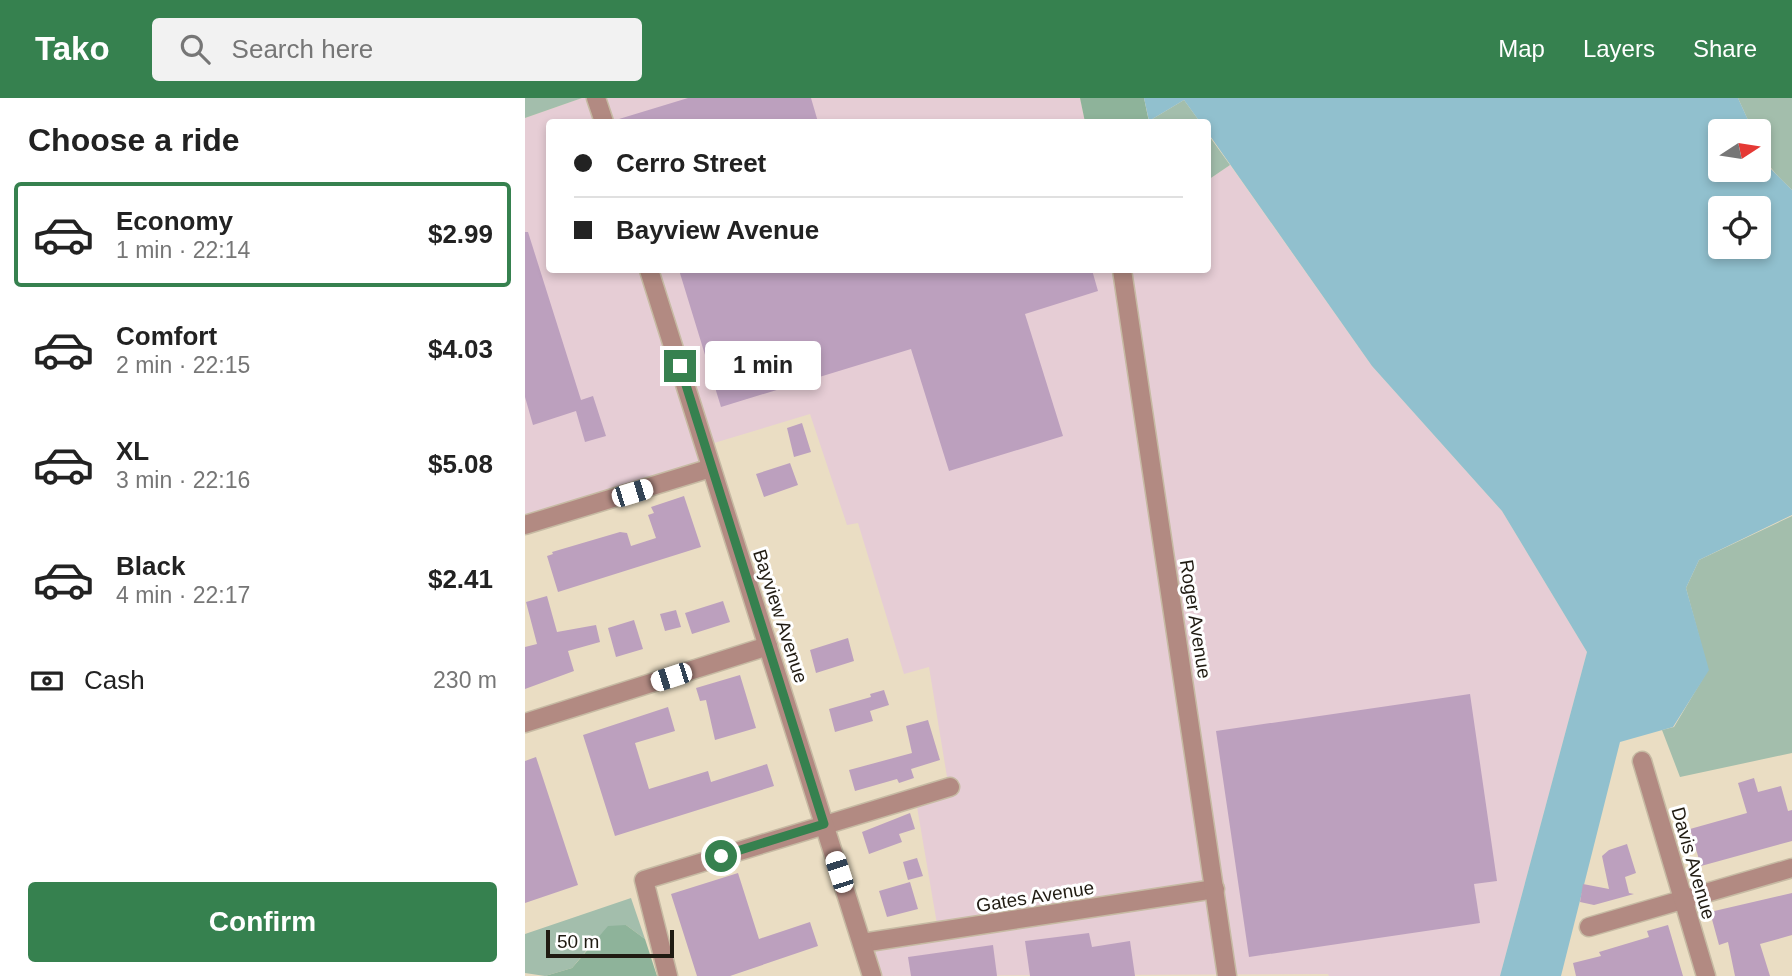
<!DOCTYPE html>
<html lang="en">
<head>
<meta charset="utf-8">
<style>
  :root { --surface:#fff; --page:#f2f2f2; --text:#222; --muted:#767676; --line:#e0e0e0; --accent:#36814f }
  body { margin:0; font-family:Arial,sans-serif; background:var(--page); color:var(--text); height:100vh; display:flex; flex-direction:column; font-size:26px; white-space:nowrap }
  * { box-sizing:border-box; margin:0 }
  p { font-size:23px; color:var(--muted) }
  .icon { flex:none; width:38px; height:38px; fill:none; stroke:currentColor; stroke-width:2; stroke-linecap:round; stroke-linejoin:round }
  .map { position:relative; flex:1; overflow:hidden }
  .panel { display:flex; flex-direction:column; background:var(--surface); width:525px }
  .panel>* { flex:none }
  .banner { position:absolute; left:21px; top:21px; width:665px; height:154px; border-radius:7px; box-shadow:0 4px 10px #0003; display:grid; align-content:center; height:154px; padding:0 28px; background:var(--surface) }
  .needle { width:46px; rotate:78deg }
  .fabs { position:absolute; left:1183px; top:21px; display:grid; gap:14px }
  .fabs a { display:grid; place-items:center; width:63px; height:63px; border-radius:7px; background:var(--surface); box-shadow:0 4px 10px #0003; font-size:35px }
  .scale { position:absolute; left:21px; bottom:18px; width:128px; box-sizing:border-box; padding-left:7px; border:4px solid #201b12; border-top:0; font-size:19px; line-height:24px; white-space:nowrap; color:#201b12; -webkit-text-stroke:5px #fff; paint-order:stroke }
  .end { position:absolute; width:32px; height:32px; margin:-16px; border:9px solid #36814f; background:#fff; box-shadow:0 0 0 4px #fff }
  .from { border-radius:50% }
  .bubble { position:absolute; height:49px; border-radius:7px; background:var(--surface); box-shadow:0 4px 10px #0003; font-size:23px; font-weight:800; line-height:49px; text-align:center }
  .car { position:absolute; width:21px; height:42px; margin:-21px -10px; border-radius:9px; box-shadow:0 0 5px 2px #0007; background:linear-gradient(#fff 24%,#345 0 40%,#fff 0 76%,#345 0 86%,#fff 0) }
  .banner b { display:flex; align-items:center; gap:24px; height:66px; font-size:26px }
  .banner b+b { border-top:2px solid var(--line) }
  .banner i { width:18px; height:18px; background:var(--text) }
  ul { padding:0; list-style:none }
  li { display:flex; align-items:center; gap:21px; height:105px; margin:0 14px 10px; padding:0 14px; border:4px solid transparent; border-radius:7px }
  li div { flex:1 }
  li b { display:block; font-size:26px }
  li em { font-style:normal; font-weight:800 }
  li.active { border-color:var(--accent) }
  li>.icon { width:63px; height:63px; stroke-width:1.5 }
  h2 { padding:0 28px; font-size:32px; line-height:84px }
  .pay { display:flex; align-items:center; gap:18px; height:77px; padding:0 28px; font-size:26px }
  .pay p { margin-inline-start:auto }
  .primary-button { display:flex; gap:14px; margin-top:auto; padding:14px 28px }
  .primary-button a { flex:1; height:80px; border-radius:7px; background:var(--accent); color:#fff; font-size:28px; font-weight:800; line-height:80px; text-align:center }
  header { display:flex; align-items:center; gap:42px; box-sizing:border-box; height:98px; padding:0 35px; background:var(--accent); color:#fff }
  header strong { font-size:33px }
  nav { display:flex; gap:38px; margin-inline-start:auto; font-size:24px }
  .search { width:490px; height:63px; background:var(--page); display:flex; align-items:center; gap:18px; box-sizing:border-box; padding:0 24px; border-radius:7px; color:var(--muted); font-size:26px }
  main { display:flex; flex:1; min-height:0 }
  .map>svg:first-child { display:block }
  .industrial { fill:#e6cdd5 }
  .green { fill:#a3beac }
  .forest { fill:#8eb39a }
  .water { fill:#91c0ce; fill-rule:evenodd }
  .building { fill:#bca0be }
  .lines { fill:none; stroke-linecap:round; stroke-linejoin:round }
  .minor-casing { stroke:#c6baa3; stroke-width:21 }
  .tertiary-casing { stroke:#c6baa3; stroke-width:21 }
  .minor { stroke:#b28a82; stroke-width:18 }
  .tertiary { stroke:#b28a82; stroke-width:18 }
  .route { stroke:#36814f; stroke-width:9 }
  .labels { text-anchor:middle; stroke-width:6; stroke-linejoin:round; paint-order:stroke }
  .street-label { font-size:19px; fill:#201b12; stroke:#fff }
</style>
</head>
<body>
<header>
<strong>Tako</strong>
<div class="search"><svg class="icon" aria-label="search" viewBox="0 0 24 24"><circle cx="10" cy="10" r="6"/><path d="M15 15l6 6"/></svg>Search here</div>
<nav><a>Map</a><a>Layers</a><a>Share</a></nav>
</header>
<main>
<section class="panel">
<h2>Choose a ride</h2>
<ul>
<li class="active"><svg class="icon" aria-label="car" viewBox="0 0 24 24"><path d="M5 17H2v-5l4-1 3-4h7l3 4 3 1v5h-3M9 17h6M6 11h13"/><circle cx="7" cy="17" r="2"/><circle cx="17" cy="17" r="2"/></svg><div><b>Economy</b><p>1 min · 22:14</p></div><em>$2.99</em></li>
<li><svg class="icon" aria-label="car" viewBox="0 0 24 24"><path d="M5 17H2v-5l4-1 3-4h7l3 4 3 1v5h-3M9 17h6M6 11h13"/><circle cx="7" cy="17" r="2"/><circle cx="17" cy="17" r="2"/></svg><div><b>Comfort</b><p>2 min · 22:15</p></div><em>$4.03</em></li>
<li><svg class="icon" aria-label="car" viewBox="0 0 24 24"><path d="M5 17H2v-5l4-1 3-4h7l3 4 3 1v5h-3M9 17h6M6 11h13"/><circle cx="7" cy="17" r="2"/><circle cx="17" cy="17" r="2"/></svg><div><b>XL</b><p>3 min · 22:16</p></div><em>$5.08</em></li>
<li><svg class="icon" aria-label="car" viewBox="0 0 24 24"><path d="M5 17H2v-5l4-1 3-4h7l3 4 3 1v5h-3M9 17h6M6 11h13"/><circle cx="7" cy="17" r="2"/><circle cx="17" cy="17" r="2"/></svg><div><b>Black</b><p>4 min · 22:17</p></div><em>$2.41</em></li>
</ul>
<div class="pay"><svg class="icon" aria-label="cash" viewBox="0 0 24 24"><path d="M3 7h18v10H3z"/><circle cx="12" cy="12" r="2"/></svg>Cash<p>230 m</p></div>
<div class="primary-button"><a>Confirm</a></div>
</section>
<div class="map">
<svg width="1267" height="878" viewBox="0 0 1267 878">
  <rect width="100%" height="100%" fill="#eaddc3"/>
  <path class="industrial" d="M57,0H555L560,24H24V172H682L683,82L705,67L847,268L977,413L1062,554L975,878H804L803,876L345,878L333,844L413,832L390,697L423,685L404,569L379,576L333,425L322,427L285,316L179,348L185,367L0,425V20Z"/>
  <path class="green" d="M0,0H57L0,20Z
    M1213,0H1267V92C1248,74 1234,60 1234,33H1228Z
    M659,2L675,24H624V23Z
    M682,35L705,67L683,82H682Z
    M1267,418V655L1155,679L1137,632L1149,629L1183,572L1161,490L1174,462Z
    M106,800L120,841L101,827L66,847L47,870L20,878L0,875V836Z"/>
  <path class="forest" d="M555,0H619L624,24H560Z
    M101,827L120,841L132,878H20L47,870L83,828Z"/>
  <path class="water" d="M619,0H1213L1228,33H1195V72H1234V48L1243,68L1267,92V417L1174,462L1161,490L1184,572L1148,629L1095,644L1036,878H975L1062,554L977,413L847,268L683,35L682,24H675L659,2L624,23ZM1195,110H1234V149H1195Z"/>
  <path class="building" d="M163,0H286L293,24H94V21Z
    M0,134H3L56,302L68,298L81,338L60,344L51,313L8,327L0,299Z
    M154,172H567L573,193L500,216L538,338L424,373L386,251L196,309Z
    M277,325L286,354L269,359L262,330Z
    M265,365L273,387L239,399L231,376Z
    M159,398L176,449L33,494L22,458L28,456L27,454L95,434L102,435L106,448L131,440L123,417L129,415L126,409Z
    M22,498L32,534L71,527L75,544L43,553L49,573L0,591V549L12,546L1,504Z
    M198,503L205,524L167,536L160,515Z
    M151,512L156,529L140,533L135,516Z
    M109,522L118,551L91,559L83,530Z
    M323,540L329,563L291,575L285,552Z
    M215,577L231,630L190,642L181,602L175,603L171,590Z
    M359,592L364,607L345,613L348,623L310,634L304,611L346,599L345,596Z
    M945,596L972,783L949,786L955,825L724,859L691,633Z
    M143,609L150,633L110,645L124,691L183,673L186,684L242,666L249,688L90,738L58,637Z
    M403,622L415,662L386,671L389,680L374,685L372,681L330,693L324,672L387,655L381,628Z
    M11,659L53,787L0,805V663Z
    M1229,680L1233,694L1256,688L1263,713L1267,712V743L1176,768L1165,731L1222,715L1213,685Z
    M385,715L390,731L374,736L377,744L344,756L337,734Z
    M1102,746L1111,775L1100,779L1104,795L1109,796L1069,807L1055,804L1058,786L1084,791L1077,758L1084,752Z
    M392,760L398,778L383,782L378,764Z
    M213,775L234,841L285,824L293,848L205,878H172L146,796Z
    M385,784L393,811L362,819L354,793Z
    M1267,795V837L1235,846L1245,878H1210L1203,844L1194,847L1185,814Z
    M1143,827L1158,878H1051L1048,865L1076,858L1074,854L1124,839L1122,833Z
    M564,835L567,849L605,843L610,878H505L500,843Z
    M468,847L472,878H386L383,859Z"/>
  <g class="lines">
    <g class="minor-casing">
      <path id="minor" d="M0,427L186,370
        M0,625L243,548
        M1064,829L1267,770
        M337,845L690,791
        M143,878L119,782L425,689"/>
    </g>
    <g class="tertiary-casing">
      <path id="tertiary" d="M71,0L79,24
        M124,172L347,878
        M597,172L702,878
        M1117,663L1181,878"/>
    </g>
    <use href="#minor" class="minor"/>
    <use href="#tertiary" class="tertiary"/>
  </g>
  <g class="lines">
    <path class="route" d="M155,268L299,726L196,758"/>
  </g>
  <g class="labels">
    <g class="street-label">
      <text transform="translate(256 518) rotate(72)" y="7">Bayview Avenue</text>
      <text transform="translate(671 521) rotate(81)" y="7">Roger Avenue</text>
      <text transform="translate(1169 765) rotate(74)" y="7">Davis Avenue</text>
      <text transform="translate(510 798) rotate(-9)" y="7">Gates Avenue</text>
    </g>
  </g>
</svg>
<div class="fabs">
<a><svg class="needle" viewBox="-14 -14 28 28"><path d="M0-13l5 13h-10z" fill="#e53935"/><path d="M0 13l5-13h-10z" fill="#767676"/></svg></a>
<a><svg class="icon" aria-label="locate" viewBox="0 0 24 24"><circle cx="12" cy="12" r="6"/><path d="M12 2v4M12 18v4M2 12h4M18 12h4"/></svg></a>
</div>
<div class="scale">50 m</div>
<i class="end from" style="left:196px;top:758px"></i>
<i class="end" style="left:155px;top:268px"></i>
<div class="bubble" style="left:180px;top:243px;width:116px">1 min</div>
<i class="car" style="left:107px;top:395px;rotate:73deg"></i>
<i class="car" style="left:146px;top:579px;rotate:252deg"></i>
<i class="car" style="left:314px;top:774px;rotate:342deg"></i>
<div class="banner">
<b><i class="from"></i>Cerro Street</b>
<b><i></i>Bayview Avenue</b>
</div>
</div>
</main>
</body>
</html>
